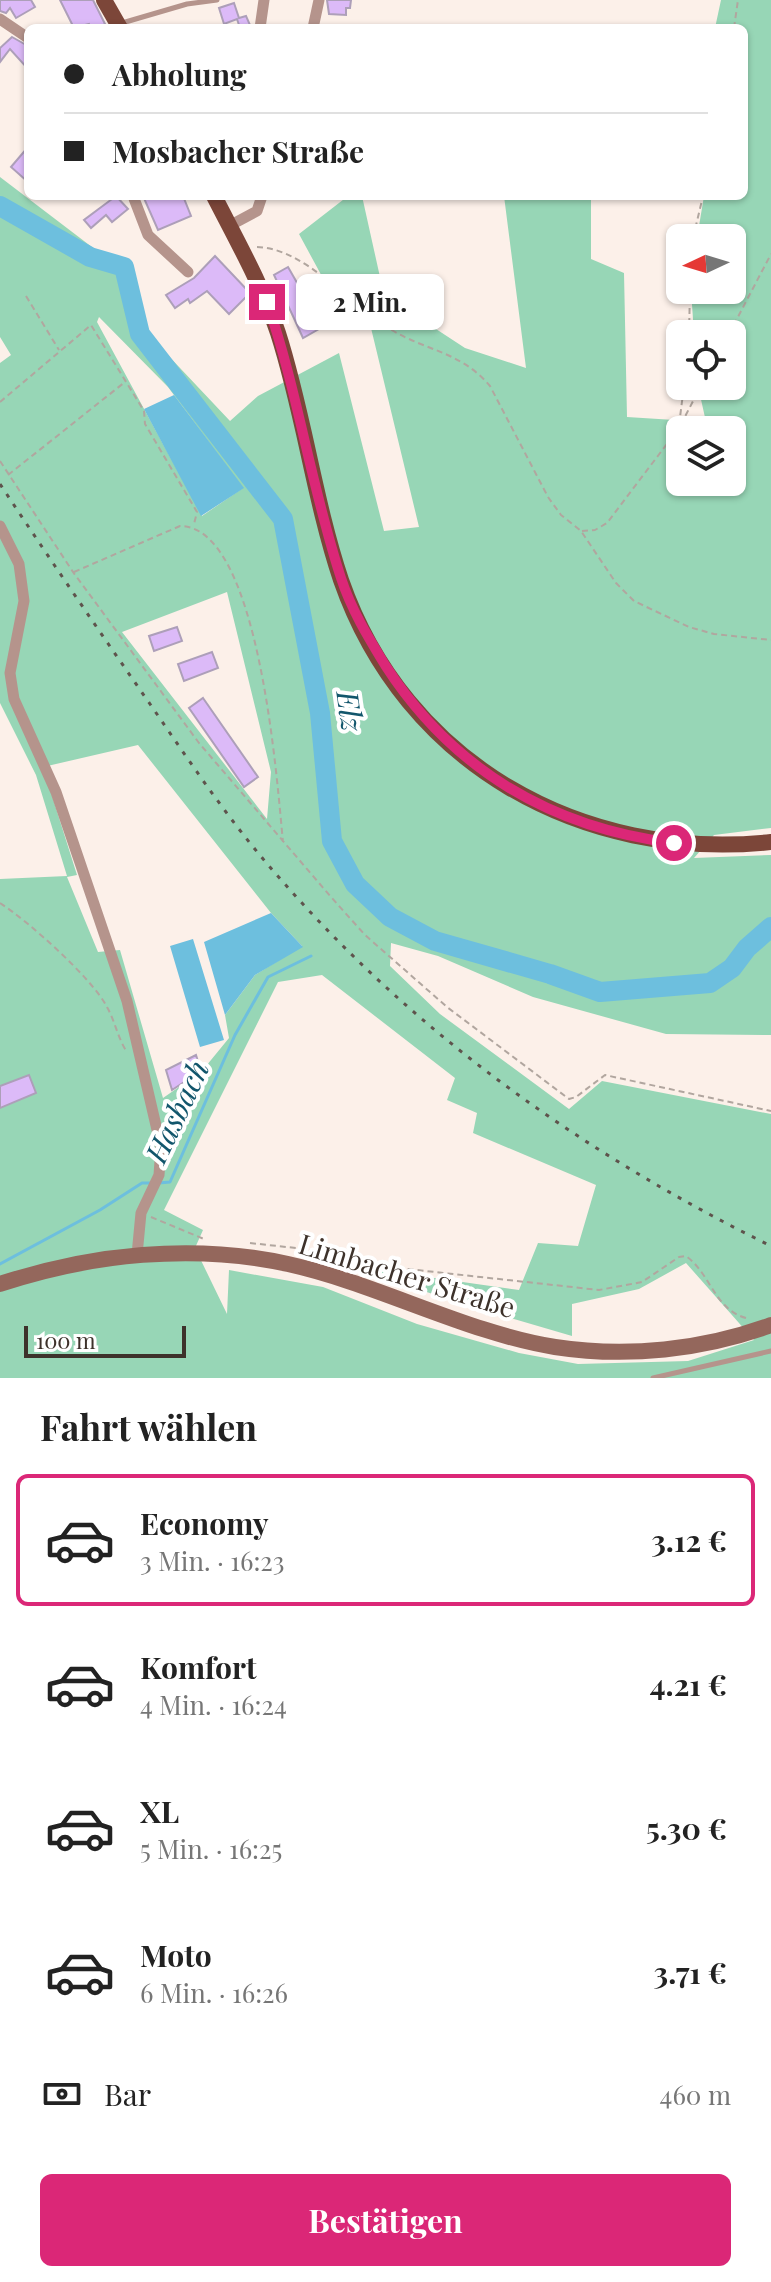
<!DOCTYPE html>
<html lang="de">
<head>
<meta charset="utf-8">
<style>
  :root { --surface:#fff; --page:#f6f6f6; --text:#222; --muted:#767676; --line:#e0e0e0; --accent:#db2777 }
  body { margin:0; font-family:"Playfair Display",serif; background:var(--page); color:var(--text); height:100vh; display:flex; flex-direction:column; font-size:30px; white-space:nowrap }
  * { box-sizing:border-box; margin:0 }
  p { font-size:26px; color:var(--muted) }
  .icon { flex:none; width:44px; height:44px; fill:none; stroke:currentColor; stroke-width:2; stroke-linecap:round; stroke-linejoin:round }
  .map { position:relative; height:1378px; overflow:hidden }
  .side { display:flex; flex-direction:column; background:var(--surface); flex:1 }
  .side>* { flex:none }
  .hud { position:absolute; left:24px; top:24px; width:724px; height:176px; border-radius:12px; box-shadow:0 2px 6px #0004; display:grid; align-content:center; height:176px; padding:0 40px; background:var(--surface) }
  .needle { width:52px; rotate:266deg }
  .buttons { position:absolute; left:666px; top:224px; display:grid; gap:16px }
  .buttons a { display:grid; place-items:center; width:80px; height:80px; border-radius:12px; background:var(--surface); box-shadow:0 2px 6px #0004; font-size:40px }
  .scale { position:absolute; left:24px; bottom:20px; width:162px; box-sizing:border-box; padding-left:8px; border:4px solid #3d322b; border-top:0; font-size:22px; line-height:28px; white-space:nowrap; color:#3d322b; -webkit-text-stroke:6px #fff; paint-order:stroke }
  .end { position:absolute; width:36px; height:36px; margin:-18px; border:10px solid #db2777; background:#fff; box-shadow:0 0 0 4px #fff }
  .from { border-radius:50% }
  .bubble { position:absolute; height:56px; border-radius:12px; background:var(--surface); box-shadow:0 2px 6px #0004; font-size:26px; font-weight:700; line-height:56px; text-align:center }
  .hud b { display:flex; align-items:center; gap:28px; height:76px; font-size:30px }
  .hud b+b { border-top:2px solid var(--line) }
  .hud i { width:20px; height:20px; background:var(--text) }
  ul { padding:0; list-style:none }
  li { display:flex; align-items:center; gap:24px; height:132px; margin:0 16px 12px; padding:0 24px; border:4px solid transparent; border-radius:12px }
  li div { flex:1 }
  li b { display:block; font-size:30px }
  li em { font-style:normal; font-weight:700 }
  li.current { border-color:var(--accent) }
  li>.icon { width:72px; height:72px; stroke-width:1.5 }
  h2 { padding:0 40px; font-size:36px; line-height:96px }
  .pay { display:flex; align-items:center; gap:20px; height:88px; padding:0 40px; font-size:30px }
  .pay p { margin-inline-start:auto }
  .action { display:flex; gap:16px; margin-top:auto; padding:16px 40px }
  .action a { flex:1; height:92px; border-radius:12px; background:var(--accent); color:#fff; font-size:32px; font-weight:700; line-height:92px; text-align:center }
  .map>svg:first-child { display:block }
  .green { fill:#97d6b6; fill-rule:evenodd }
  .water { fill:#6dbfde }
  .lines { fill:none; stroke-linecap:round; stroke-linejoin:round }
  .stream { stroke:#6dbfde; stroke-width:3 }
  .river { stroke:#6dbfde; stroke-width:20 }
  .building { fill:#dcbaf8; stroke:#ad9fb9; stroke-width:2 }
  .path { stroke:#b1a69f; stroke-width:2; stroke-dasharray:6 4; stroke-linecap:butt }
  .service { stroke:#b5948c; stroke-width:5 }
  .minor { stroke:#b5948c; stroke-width:11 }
  .secondary { stroke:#94675c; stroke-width:16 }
  .primary { stroke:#7c4639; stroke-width:16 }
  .rail { stroke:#5e534c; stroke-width:3; stroke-dasharray:4 8; stroke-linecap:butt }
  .route { stroke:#db2777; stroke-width:10 }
  .labels { text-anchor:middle; stroke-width:8; stroke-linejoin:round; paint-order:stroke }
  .street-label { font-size:28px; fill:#3d322b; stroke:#fff }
  .water-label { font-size:30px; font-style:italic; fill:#12566c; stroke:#fff }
</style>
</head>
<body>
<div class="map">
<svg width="771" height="1378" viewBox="0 0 771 1378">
  <rect width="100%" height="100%" fill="#fcf0e9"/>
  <path class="green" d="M721,0H771V828L714,835L694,858L771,855V1035L666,1034L533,997L438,956L391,943L390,966L440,1014L569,1109L602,1081L771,1114V1378H0V879L67,876L36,775L0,703V363L11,355L0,337V177L126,273L147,333L230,421L258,396L339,353L384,531L419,527L371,328L338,306L299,234L348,196H362L384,295L465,348L526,368L504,196H591V259L624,273L627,417L706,422L698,386H732V334H694L691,290H732V238H697L704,196H744V28H715ZM99,317L168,387L243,488L202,516L97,322ZM680,430H732V482H680ZM227,592L271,772L267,819L122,632ZM138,745L271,913L302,946L255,975L225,1015L229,1038L202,1071L163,1098L120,950L98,952L67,877L77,875L43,767ZM322,975L455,1078L447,1100L477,1113L473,1133L596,1185L578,1246L538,1243L519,1290L357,1267L452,1301L572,1336V1304L639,1289L686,1263L754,1340L688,1361L578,1364L519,1353L417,1324L323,1287L229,1270L227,1314L195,1248L203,1230L164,1210L278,982Z"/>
  <path class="water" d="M174,395L244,488L201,516L144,409Z
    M271,913L303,947L255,975L225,1015L204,942Z
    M193,939L224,1040L200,1047L170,946Z"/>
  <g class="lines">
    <path class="stream" d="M159,1183L170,1182L235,1035L268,977L311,956
      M0,1264L100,1210L142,1183H151"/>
    <path class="river" d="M0,206L90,257L124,267L140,334L283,519L320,713L332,841L355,884L390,917L435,941L550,974L600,992L710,983L732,968L747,948L771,927"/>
  </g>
  <path class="building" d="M0,0H31L35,7L16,18L10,8L6,13L0,11Z
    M60,0H93L105,24L99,28H91L89,24L74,28Z
    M327,0H351L350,8H346V15L329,14Z
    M234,3L239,18L246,16L250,25L240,28L237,19L224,24L219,8Z
    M12,37L28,46V69L10,49L0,62V48Z
    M28,147V182L11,167Z
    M116,196L128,209L112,222L106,215L91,228L84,220Z
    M143,196H183L191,216L158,230Z
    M215,256L250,293L229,314L207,291L190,303L188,299L175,308L166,295L194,278Z
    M288,267L300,288L316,285L322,314L312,317L319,329L303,338L274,275Z
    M177,627L182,641L154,651L149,636Z
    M212,652L218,668L184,681L178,664Z
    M203,698L258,777L244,787L189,708Z
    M196,1055L201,1071L172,1090L166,1070Z
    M29,1075L36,1093L0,1108V1086Z"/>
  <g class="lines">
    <path class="path" d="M734,28L738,0
      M693,238L703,196
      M257,247C305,248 350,305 390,329C428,352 460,351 490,386L548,497L561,515L581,531L616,583L634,601L689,627L714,634L771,640
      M26,296L59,350
      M689,334L690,290
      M729,334L771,254
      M0,402L91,325L144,411L145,424L197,512L194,524
      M679,425L684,386
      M0,461L73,572L199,743L331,897L365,935L447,1007L569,1099L576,1097L605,1075L771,1111
      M8,475L125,382
      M582,531L595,530L607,523L679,428L701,386
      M74,572L180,526C260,526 277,783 283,842
      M0,903C28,921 92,978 107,1007C115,1021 118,1039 127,1052
      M151,1217L204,1239
      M250,1243L305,1249L380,1266L599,1290L642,1282L679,1257L686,1256C711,1274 714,1309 746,1318"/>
    <path class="service" d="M122,23L187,4L217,0
      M653,1378L771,1351"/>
    <path class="minor" d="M0,19L28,38
      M260,28L264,0
      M313,28L319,0
      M133,196L148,235L188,272
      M229,226L257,211L262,196
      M0,526L19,564L24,601L10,673L14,699L56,792L127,1001L161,1147L159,1175L141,1213L137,1255"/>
    <path class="secondary" d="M0,1284C91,1254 193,1243 288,1264C378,1284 467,1333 555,1347C627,1358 703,1350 771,1325"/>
    <path class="primary" d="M104,0L120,28
      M214,196C237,241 262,285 278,333C304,414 314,499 341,580C405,764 582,862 771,842"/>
    <path class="rail" d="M0,484C49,558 99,631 150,704C192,765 234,828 284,883C419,1037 588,1156 771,1246"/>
  </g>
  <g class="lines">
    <path class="route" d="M267,302C298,392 311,487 341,578C351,609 368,637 385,665C452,769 551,828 674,843"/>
  </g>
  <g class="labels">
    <g class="street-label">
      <text transform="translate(407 1276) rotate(17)" y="10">Limbacher Straße</text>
    </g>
    <g class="water-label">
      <text transform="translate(349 711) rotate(82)" y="10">Elz</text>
      <text transform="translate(178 1112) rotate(-65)" y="10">Hasbach</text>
    </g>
  </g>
</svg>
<div class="buttons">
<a><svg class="needle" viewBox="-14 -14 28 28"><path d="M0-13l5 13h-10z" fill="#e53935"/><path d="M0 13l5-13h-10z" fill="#767676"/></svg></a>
<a><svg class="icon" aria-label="locate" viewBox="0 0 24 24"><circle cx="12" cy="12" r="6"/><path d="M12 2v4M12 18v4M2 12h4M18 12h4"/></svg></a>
<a><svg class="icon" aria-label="layers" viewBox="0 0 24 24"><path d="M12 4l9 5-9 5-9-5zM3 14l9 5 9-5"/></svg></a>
</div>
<div class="scale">100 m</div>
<i class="end from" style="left:674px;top:843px"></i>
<i class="end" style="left:267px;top:302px"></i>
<div class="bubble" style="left:296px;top:274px;width:148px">2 Min.</div>
<div class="hud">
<b><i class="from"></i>Abholung</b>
<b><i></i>Mosbacher Straße</b>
</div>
</div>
<section class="side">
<h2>Fahrt wählen</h2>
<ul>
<li class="current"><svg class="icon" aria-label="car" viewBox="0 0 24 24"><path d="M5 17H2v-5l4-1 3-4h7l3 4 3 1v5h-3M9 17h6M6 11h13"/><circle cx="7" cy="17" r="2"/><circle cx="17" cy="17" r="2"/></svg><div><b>Economy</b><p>3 Min. · 16:23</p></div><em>3.12 €</em></li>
<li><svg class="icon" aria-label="car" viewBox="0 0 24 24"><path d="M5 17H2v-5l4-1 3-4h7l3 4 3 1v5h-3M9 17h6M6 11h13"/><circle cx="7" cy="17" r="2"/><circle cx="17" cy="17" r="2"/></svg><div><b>Komfort</b><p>4 Min. · 16:24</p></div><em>4.21 €</em></li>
<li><svg class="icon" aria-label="car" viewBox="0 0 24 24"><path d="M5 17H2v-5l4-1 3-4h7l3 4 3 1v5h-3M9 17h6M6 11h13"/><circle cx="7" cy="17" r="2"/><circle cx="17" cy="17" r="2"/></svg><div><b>XL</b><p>5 Min. · 16:25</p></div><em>5.30 €</em></li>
<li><svg class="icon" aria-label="car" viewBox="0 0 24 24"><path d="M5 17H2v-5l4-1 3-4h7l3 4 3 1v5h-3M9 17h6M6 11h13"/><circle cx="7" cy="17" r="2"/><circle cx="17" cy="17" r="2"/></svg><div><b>Moto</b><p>6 Min. · 16:26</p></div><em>3.71 €</em></li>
</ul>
<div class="pay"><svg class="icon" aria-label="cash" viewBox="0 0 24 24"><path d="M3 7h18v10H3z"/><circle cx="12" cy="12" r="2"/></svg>Bar<p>460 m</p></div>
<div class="action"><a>Bestätigen</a></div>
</section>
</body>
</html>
